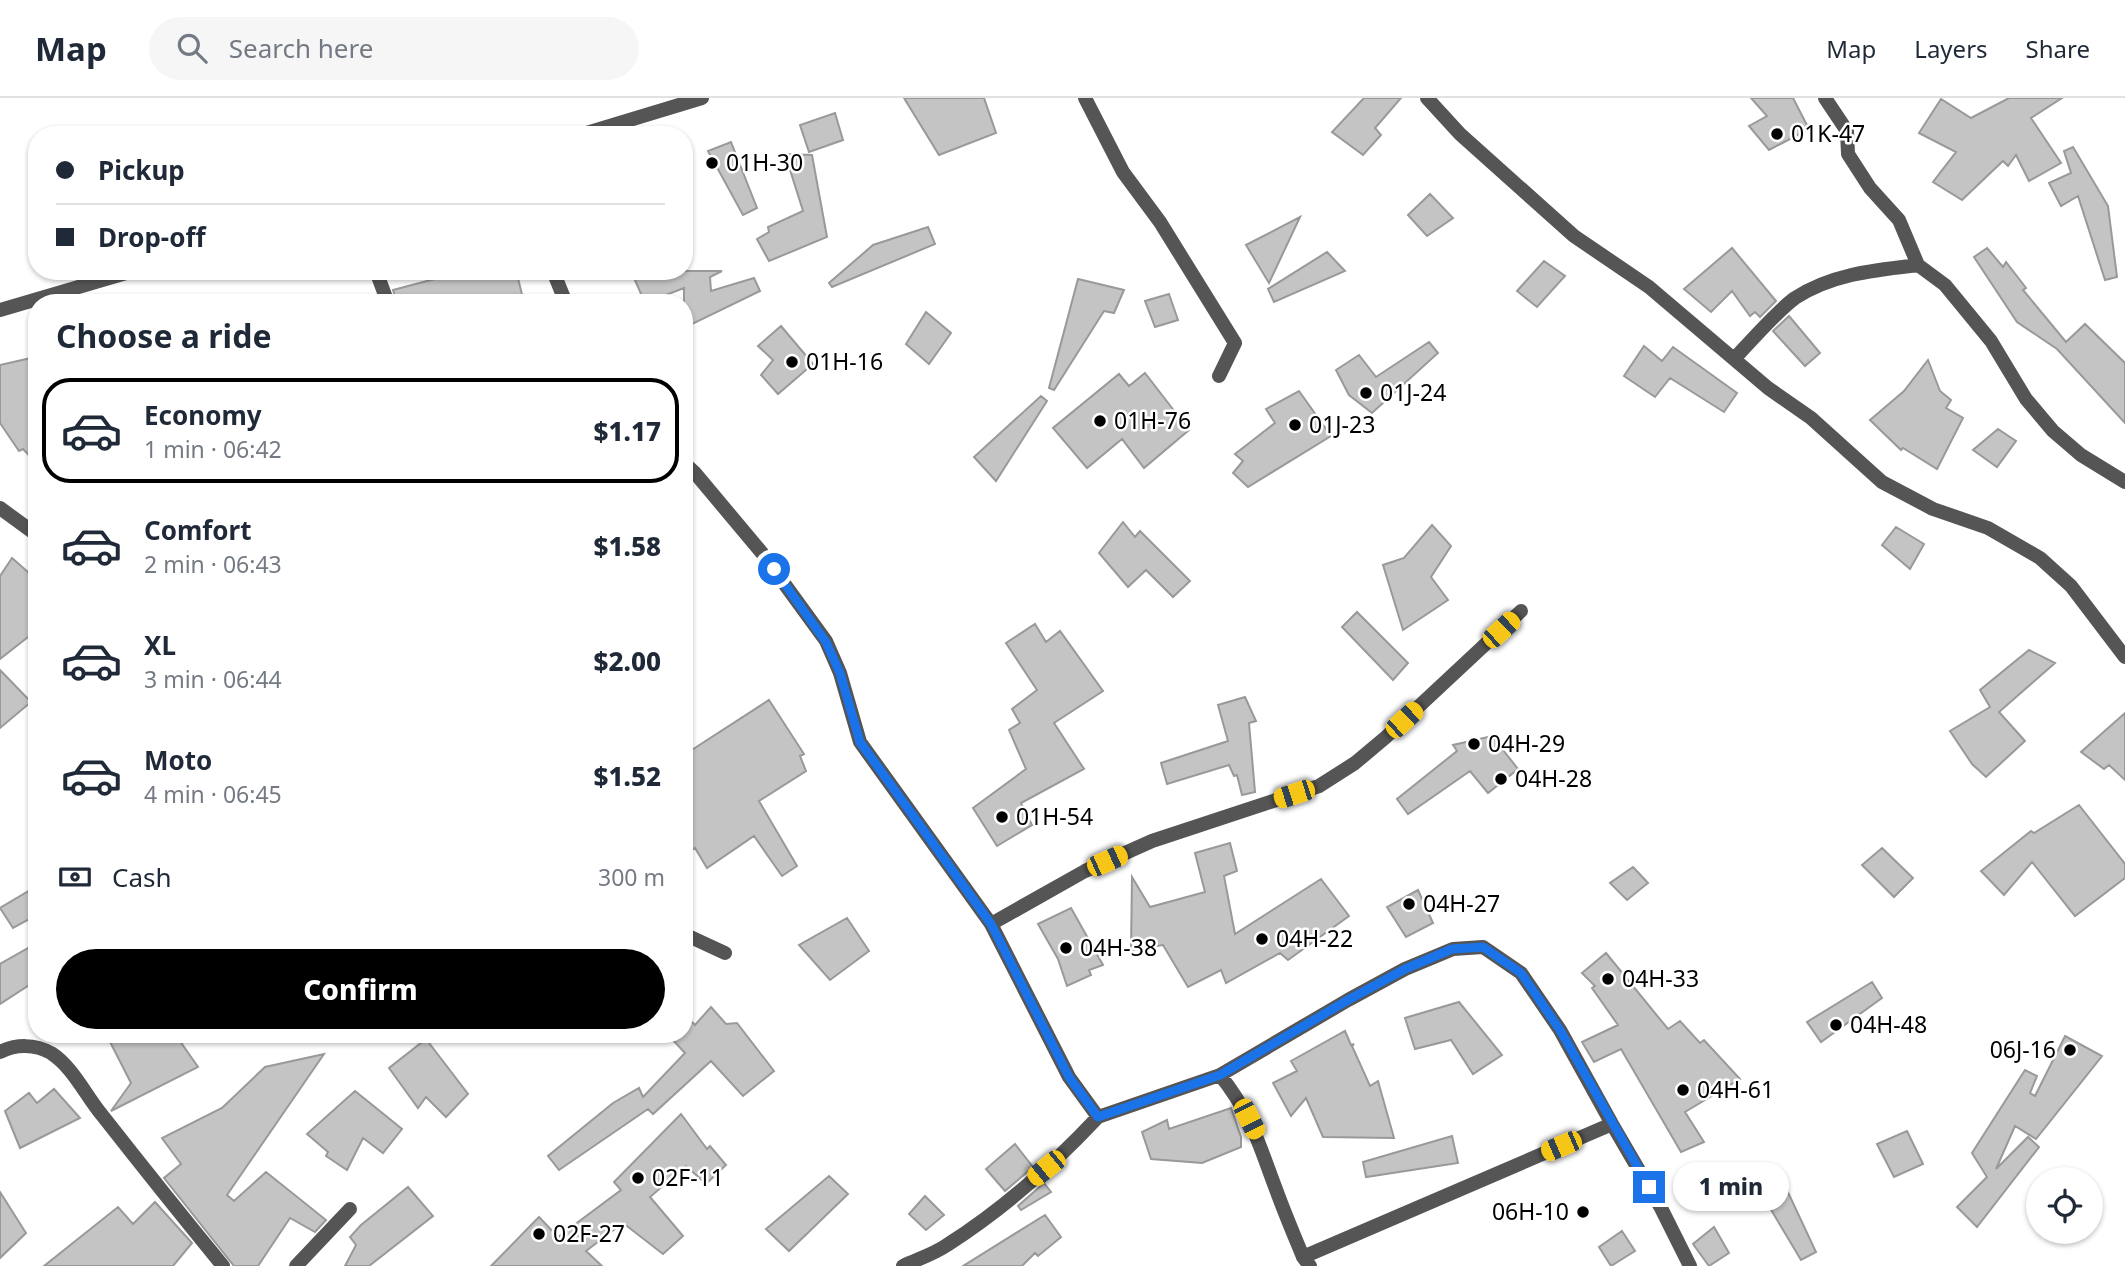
<!DOCTYPE html>
<html lang="en">
<head>
<meta charset="utf-8">
<style>
  :root { --surface:#fff; --page:#f6f6f7; --text:#1f2937; --muted:#747a83; --line:#e0e1e3; --accent:#000 }
  body { margin:0; font-family:"Noto Sans",sans-serif; background:var(--page); color:var(--text); height:100vh; display:flex; flex-direction:column; font-size:26px; white-space:nowrap }
  * { box-sizing:border-box; margin:0 }
  p { font-size:23px; color:var(--muted) }
  .icon { flex:none; width:38px; height:38px; fill:none; stroke:currentColor; stroke-width:2; stroke-linecap:round; stroke-linejoin:round }
  .map { position:relative; flex:1; overflow:hidden }
  .sheet { position:absolute; left:28px; top:196px; width:665px; height:749px; display:flex; flex-direction:column; background:var(--surface); border-radius:28px; box-shadow:0 2px 5px #0004 }
  .sheet>* { flex:none }
  .guide { position:absolute; left:28px; top:28px; width:665px; height:154px; border-radius:28px; box-shadow:0 2px 5px #0004; display:grid; align-content:center; height:154px; padding:0 28px; background:var(--surface) }
  .controls { position:absolute; left:2026px; top:1069px; display:grid; gap:14px }
  .controls a { display:grid; place-items:center; width:77px; height:77px; border-radius:50%; background:var(--surface); box-shadow:0 2px 5px #0004; font-size:35px }
  .end { position:absolute; width:32px; height:32px; margin:-16px; border:9px solid #1a73e8; background:#fff; box-shadow:0 0 0 4px #fff }
  .from { border-radius:50% }
  .bubble { position:absolute; height:49px; border-radius:24px; background:var(--surface); box-shadow:0 2px 5px #0004; font-size:23px; font-weight:800; line-height:49px; text-align:center }
  .car { position:absolute; width:21px; height:42px; margin:-21px -10px; border-radius:9px; box-shadow:0 0 5px 2px #0007; background:linear-gradient(#f5c518 24%,#345 0 40%,#f5c518 0 76%,#345 0 86%,#f5c518 0) }
  .guide b { display:flex; align-items:center; gap:24px; height:66px; font-size:26px }
  .guide b+b { border-top:2px solid var(--line) }
  .guide i { width:18px; height:18px; background:var(--text) }
  ul { padding:0; list-style:none }
  li { display:flex; align-items:center; gap:21px; height:105px; margin:0 14px 10px; padding:0 14px; border:4px solid transparent; border-radius:28px }
  li div { flex:1 }
  li b { display:block; font-size:26px }
  li em { font-style:normal; font-weight:800 }
  li.current { border-color:var(--accent) }
  li>.icon { width:63px; height:63px; stroke-width:1.5 }
  h2 { padding:0 28px; font-size:32px; line-height:84px }
  .pay { display:flex; align-items:center; gap:18px; height:77px; padding:0 28px; font-size:26px }
  .pay p { margin-inline-start:auto }
  .button { display:flex; gap:14px; margin-top:auto; padding:14px 28px }
  .button a { flex:1; height:80px; border-radius:42px; background:var(--accent); color:#fff; font-size:28px; font-weight:800; line-height:80px; text-align:center }
  header { display:flex; align-items:center; gap:42px; box-sizing:border-box; height:98px; padding:0 35px; background:var(--surface); border-bottom:2px solid var(--line) }
  header strong { font-size:33px }
  nav { display:flex; gap:38px; margin-inline-start:auto; font-size:24px }
  .search { width:490px; height:63px; background:var(--page); display:flex; align-items:center; gap:18px; box-sizing:border-box; padding:0 24px; border-radius:38px; color:var(--muted); font-size:26px }
  .map>svg:first-child { display:block }
  .building { fill:#c4c4c4; stroke:#999; stroke-width:2 }
  .lines { fill:none; stroke-linecap:round; stroke-linejoin:round }
  .minor { stroke:#555; stroke-width:14 }
  .tertiary { stroke:#555; stroke-width:14 }
  .route { stroke:#1a73e8; stroke-width:9 }
  .poi-dot { fill:#000; stroke:#fff; stroke-width:2.5 }
  .labels { text-anchor:middle; stroke-width:5; stroke-linejoin:round; paint-order:stroke }
  .poi-label { font-size:23px; fill:#000; stroke:#fff; text-anchor:start }
</style>
</head>
<body>
<header>
<strong>Map</strong>
<div class="search"><svg class="icon" aria-label="search" viewBox="0 0 24 24"><circle cx="10" cy="10" r="6"/><path d="M15 15l6 6"/></svg>Search here</div>
<nav><a>Map</a><a>Layers</a><a>Share</a></nav>
</header>
<div class="map">
<svg width="2125" height="1168" viewBox="0 0 2125 1168">
  <rect width="100%" height="100%" fill="#fff"/>
  <path class="building" d="M904,0H984L996,35L939,57Z
    M1364,0H1401L1375,30L1381,37L1363,57L1332,34Z
    M1751,0H1793L1809,31L1769,52L1749,28L1767,18Z
    M2009,0H2062L2031,20L2061,65L2029,83L2016,57L2008,68L2003,63L1962,102L1933,84L1956,54L1919,35L1941,1L1971,20Z
    M835,15L843,42L809,54L800,27Z
    M731,44L757,110L743,117L708,53Z
    M2073,49L2108,108L2117,179L2105,182L2078,98L2061,108L2049,85L2071,75L2064,53Z
    M785,56L812,57L827,139L769,163L757,141L769,134L768,129L803,113Z
    M1430,96L1453,120L1427,138L1408,117Z
    M1300,119L1269,185L1246,147Z
    M928,129L935,146L832,189L829,185L873,147Z
    M1732,150L1776,203L1760,219L1755,214L1750,218L1732,193L1711,214L1684,191Z
    M1987,150L2003,169L2006,164L2026,190L2023,192L2066,244L2085,226L2125,265V325L2057,251L2017,224L1974,159Z
    M1327,154L1345,173L1274,204L1268,191Z
    M1544,163L1565,178L1537,209L1517,193Z
    M465,173H513L514,180H518L524,205H397L393,192Z
    M631,173H722L710,179L711,193L754,180L760,193L684,230V190L645,205Z
    M1078,181L1124,192L1114,215L1104,213L1054,292L1049,290Z
    M1169,196L1178,222L1155,229L1145,203Z
    M926,214L951,235L929,266L906,246Z
    M1789,218L1820,255L1805,268L1773,233Z
    M781,228L813,266L778,296L761,277L773,262L758,248Z
    M1429,244L1438,255L1372,315L1349,297L1336,272L1359,257L1376,279Z
    M1644,248L1662,263L1673,249L1737,295L1724,314L1670,280L1655,299L1624,278Z
    M31,260L37,273V366L23,351L19,353L0,325V267Z
    M1928,262L1940,293L1951,302L1946,310L1963,320L1937,371L1903,350L1901,352L1870,322L1904,293Z
    M1145,275L1189,332L1144,370L1122,341L1087,370L1053,330L1119,276L1129,288Z
    M1299,293L1331,338L1248,389L1233,375L1243,363L1235,356L1275,325L1266,311Z
    M1041,298L1047,303L996,383L974,359Z
    M1998,331L2016,343L1997,369L1973,352Z
    M1123,424L1135,439L1140,433L1190,483L1173,499L1146,472L1128,489L1099,455Z
    M1432,427L1451,448L1431,479L1448,502L1403,532L1383,467L1404,460Z
    M1896,429L1924,446L1910,471L1882,447Z
    M12,460L37,482V532L0,561V478Z
    M1357,514L1408,565L1393,582L1342,529Z
    M1035,526L1046,544L1060,533L1103,593L1054,625L1084,671L1021,705L1032,727L997,748L973,710L1026,671L1009,632L1020,625L1012,611L1037,592L1006,545Z
    M2029,552L2055,565L1999,614L2025,643L1986,679L1972,666L1950,633L1990,609L1980,592Z
    M0,572L31,604L0,630Z
    M1245,599L1256,623L1249,625L1255,694L1242,697L1237,677L1234,678L1229,667L1167,686L1161,665L1228,643L1218,607Z
    M769,602L804,656L800,658L806,673L759,703L797,768L782,778L754,738L707,770L695,750L684,757V657Z
    M2125,615V682L2109,667L2104,671L2081,654Z
    M1492,638L1518,671L1488,695L1470,673L1408,716L1397,701L1457,653L1453,647Z
    M2079,707L2125,766V780L2075,818L2032,764L2004,797L1981,773L2031,733L2034,735Z
    M1230,745L1237,773L1224,778L1235,836L1321,781L1349,818L1288,862L1280,855L1226,885L1221,872L1188,889L1163,847L1131,852L1132,779L1150,809L1205,794L1195,755Z
    M1882,750L1913,780L1894,799L1862,767Z
    M1633,769L1648,785L1627,802L1610,785Z
    M37,788V817L13,830L0,810Z
    M1418,792L1433,825L1406,839L1387,809Z
    M1071,810L1103,867L1089,872L1091,877L1067,888L1058,861L1038,826Z
    M847,820L869,853L830,882L799,847Z
    M37,845V882L0,906V866Z
    M1606,855L1668,931L1680,923L1700,945L1704,942L1740,981L1685,1014L1704,1044L1681,1054L1621,951L1594,964L1582,944L1618,927L1592,890L1595,888L1582,875Z
    M1872,884L1882,900L1821,944L1807,924Z
    M1459,904L1502,957L1473,976L1451,942L1415,951L1405,920Z
    M711,909L726,926L737,925L774,973L743,998L711,963L653,1016L648,1011L559,1072L548,1058L613,1005L639,990L643,999L685,955L671,940L675,936H684V928L690,922L695,927Z
    M1345,933L1351,947L1354,946L1352,948L1370,988L1378,983L1394,1040L1323,1039L1306,1000L1291,1018L1273,985L1297,973L1291,963Z
    M106,936H175L198,969L111,1013L131,985Z
    M2065,938L2102,958L2036,1041L2015,1028L1996,1071L2028,1039L2039,1049L1977,1129L1957,1109L1987,1079L1972,1055L2025,972L2037,978L2030,995L2035,998Z
    M426,941L468,996L446,1019L426,999L418,1010L389,970Z
    M324,956L227,1097L234,1103L266,1074L326,1122L315,1134L290,1120L258,1168H234L164,1080L181,1066L162,1040L222,1010L265,969Z
    M54,991L80,1020L20,1050L5,1013L29,995L37,1005Z
    M355,993L402,1031L383,1055L363,1040L347,1072L326,1058L328,1054L307,1036Z
    M1231,1010L1241,1039V1049L1202,1065L1151,1061L1142,1034L1167,1022L1169,1031Z
    M681,1016L707,1051L710,1048L726,1067L706,1086L686,1068L650,1099L683,1138L663,1156L623,1125L586,1153L602,1168H491L539,1119L558,1139L621,1092L614,1084Z
    M1907,1033L1923,1066L1894,1079L1877,1046Z
    M1452,1038L1458,1065L1366,1079L1363,1064Z
    M1015,1046L1033,1069L1005,1093L986,1071Z
    M829,1078L848,1096L789,1153L766,1131Z
    M1044,1085L1051,1094L1021,1112L1018,1108Z
    M408,1089L433,1118L369,1168H345L356,1147L350,1139L361,1127Z
    M1786,1090L1816,1154L1801,1162L1764,1100Z
    M0,1094L26,1135L0,1160Z
    M925,1098L944,1117L926,1132L909,1116Z
    M155,1104L192,1145L173,1168H44L118,1109L133,1126Z
    M1045,1117L1061,1139L1038,1158L1035,1155L1022,1168H963Z
    M1714,1129L1729,1155L1709,1168L1693,1146Z
    M1622,1133L1635,1153L1611,1168L1599,1149Z"/>
  <g class="lines">
    <path class="minor" d="M1085,0L1123,74L1160,124L1235,245L1219,278
      M1427,0L1460,36L1574,138L1649,189L1768,290L1811,320L1882,384L1933,411L1988,430L2040,460L2071,488L2125,559
      M1825,0L1847,33L1848,56L1870,90L1899,122L1918,167L1945,187L1991,243L2026,301L2053,333L2081,357L2125,384
      M376,173L388,205
      M553,173L566,205
      M1734,261C1750,244 1777,213 1795,200C1832,176 1875,172 1918,167
      M684,365L695,375L762,455L826,543L840,575L860,644L991,826L1069,979L1098,1019C1053,1067 1002,1112 947,1147C934,1156 918,1161 903,1168
      M0,410L37,437
      M991,826L1085,773L1152,743L1319,688L1355,665L1386,639L1521,513
      M684,836L725,855
      M0,954C16,946 35,946 51,955C73,969 86,998 102,1017C142,1068 182,1118 223,1168
      M1220,977L1348,902L1405,871L1453,851L1483,849L1521,875L1560,932L1612,1026L1661,1110L1690,1168
      M1098,1019L1220,977C1252,1017 1259,1047 1277,1094C1285,1116 1294,1137 1303,1159L1310,1168
      M1303,1159L1612,1026
      M296,1168L350,1111"/>
    <path class="tertiary" d="M580,37L702,0
      M0,212L133,173"/>
  </g>
  <g class="lines">
    <path class="route" d="M774,471L826,544L840,575L860,644L991,826L1069,979L1098,1019L1220,977L1348,902L1405,871L1452,851L1483,849L1521,875L1560,932L1649,1089"/>
  </g>
  <g class="poi-dot">
    <circle cx="1777" cy="36" r="7"/>
    <circle cx="712" cy="65" r="7"/>
    <circle cx="792" cy="264" r="7"/>
    <circle cx="1366" cy="295" r="7"/>
    <circle cx="1100" cy="323" r="7"/>
    <circle cx="1295" cy="327" r="7"/>
    <circle cx="1474" cy="646" r="7"/>
    <circle cx="1501" cy="681" r="7"/>
    <circle cx="1002" cy="719" r="7"/>
    <circle cx="1409" cy="806" r="7"/>
    <circle cx="1262" cy="841" r="7"/>
    <circle cx="1066" cy="850" r="7"/>
    <circle cx="1608" cy="881" r="7"/>
    <circle cx="1836" cy="927" r="7"/>
    <circle cx="2070" cy="952" r="7"/>
    <circle cx="1683" cy="992" r="7"/>
    <circle cx="638" cy="1080" r="7"/>
    <circle cx="1583" cy="1114" r="7"/>
    <circle cx="539" cy="1136" r="7"/>
  </g>
  <g class="labels">
    <g class="poi-label">
      <text x="1791" y="44">01K-47</text>
      <text x="726" y="73">01H-30</text>
      <text x="806" y="272">01H-16</text>
      <text x="1380" y="303">01J-24</text>
      <text x="1114" y="331">01H-76</text>
      <text x="1309" y="335">01J-23</text>
      <text x="1488" y="654">04H-29</text>
      <text x="1515" y="689">04H-28</text>
      <text x="1016" y="727">01H-54</text>
      <text x="1423" y="814">04H-27</text>
      <text x="1276" y="849">04H-22</text>
      <text x="1080" y="858">04H-38</text>
      <text x="1622" y="889">04H-33</text>
      <text x="1850" y="935">04H-48</text>
      <text x="2056" y="960" text-anchor="end">06J-16</text>
      <text x="1697" y="1000">04H-61</text>
      <text x="652" y="1088">02F-11</text>
      <text x="1569" y="1122" text-anchor="end">06H-10</text>
      <text x="553" y="1144">02F-27</text>
    </g>
  </g>
</svg>
<div class="controls">
<a><svg class="icon" aria-label="locate" viewBox="0 0 24 24"><circle cx="12" cy="12" r="6"/><path d="M12 2v4M12 18v4M2 12h4M18 12h4"/></svg></a>
</div>
<i class="end from" style="left:774px;top:471px"></i>
<i class="end" style="left:1649px;top:1089px"></i>
<div class="bubble" style="left:1673px;top:1064px;width:116px">1 min</div>
<i class="car" style="left:1501px;top:532px;rotate:47deg"></i>
<i class="car" style="left:1404px;top:622px;rotate:47deg"></i>
<i class="car" style="left:1294px;top:696px;rotate:252deg"></i>
<i class="car" style="left:1107px;top:763px;rotate:66deg"></i>
<i class="car" style="left:1249px;top:1021px;rotate:153deg"></i>
<i class="car" style="left:1561px;top:1048px;rotate:247deg"></i>
<i class="car" style="left:1046px;top:1070px;rotate:231deg"></i>
<div class="guide">
<b><i class="from"></i>Pickup</b>
<b><i></i>Drop-off</b>
</div>
<section class="sheet">
<h2>Choose a ride</h2>
<ul>
<li class="current"><svg class="icon" aria-label="car" viewBox="0 0 24 24"><path d="M5 17H2v-5l4-1 3-4h7l3 4 3 1v5h-3M9 17h6M6 11h13"/><circle cx="7" cy="17" r="2"/><circle cx="17" cy="17" r="2"/></svg><div><b>Economy</b><p>1 min · 06:42</p></div><em>$1.17</em></li>
<li><svg class="icon" aria-label="car" viewBox="0 0 24 24"><path d="M5 17H2v-5l4-1 3-4h7l3 4 3 1v5h-3M9 17h6M6 11h13"/><circle cx="7" cy="17" r="2"/><circle cx="17" cy="17" r="2"/></svg><div><b>Comfort</b><p>2 min · 06:43</p></div><em>$1.58</em></li>
<li><svg class="icon" aria-label="car" viewBox="0 0 24 24"><path d="M5 17H2v-5l4-1 3-4h7l3 4 3 1v5h-3M9 17h6M6 11h13"/><circle cx="7" cy="17" r="2"/><circle cx="17" cy="17" r="2"/></svg><div><b>XL</b><p>3 min · 06:44</p></div><em>$2.00</em></li>
<li><svg class="icon" aria-label="car" viewBox="0 0 24 24"><path d="M5 17H2v-5l4-1 3-4h7l3 4 3 1v5h-3M9 17h6M6 11h13"/><circle cx="7" cy="17" r="2"/><circle cx="17" cy="17" r="2"/></svg><div><b>Moto</b><p>4 min · 06:45</p></div><em>$1.52</em></li>
</ul>
<div class="pay"><svg class="icon" aria-label="cash" viewBox="0 0 24 24"><path d="M3 7h18v10H3z"/><circle cx="12" cy="12" r="2"/></svg>Cash<p>300 m</p></div>
<div class="button"><a>Confirm</a></div>
</section>
</div>
</body>
</html>
